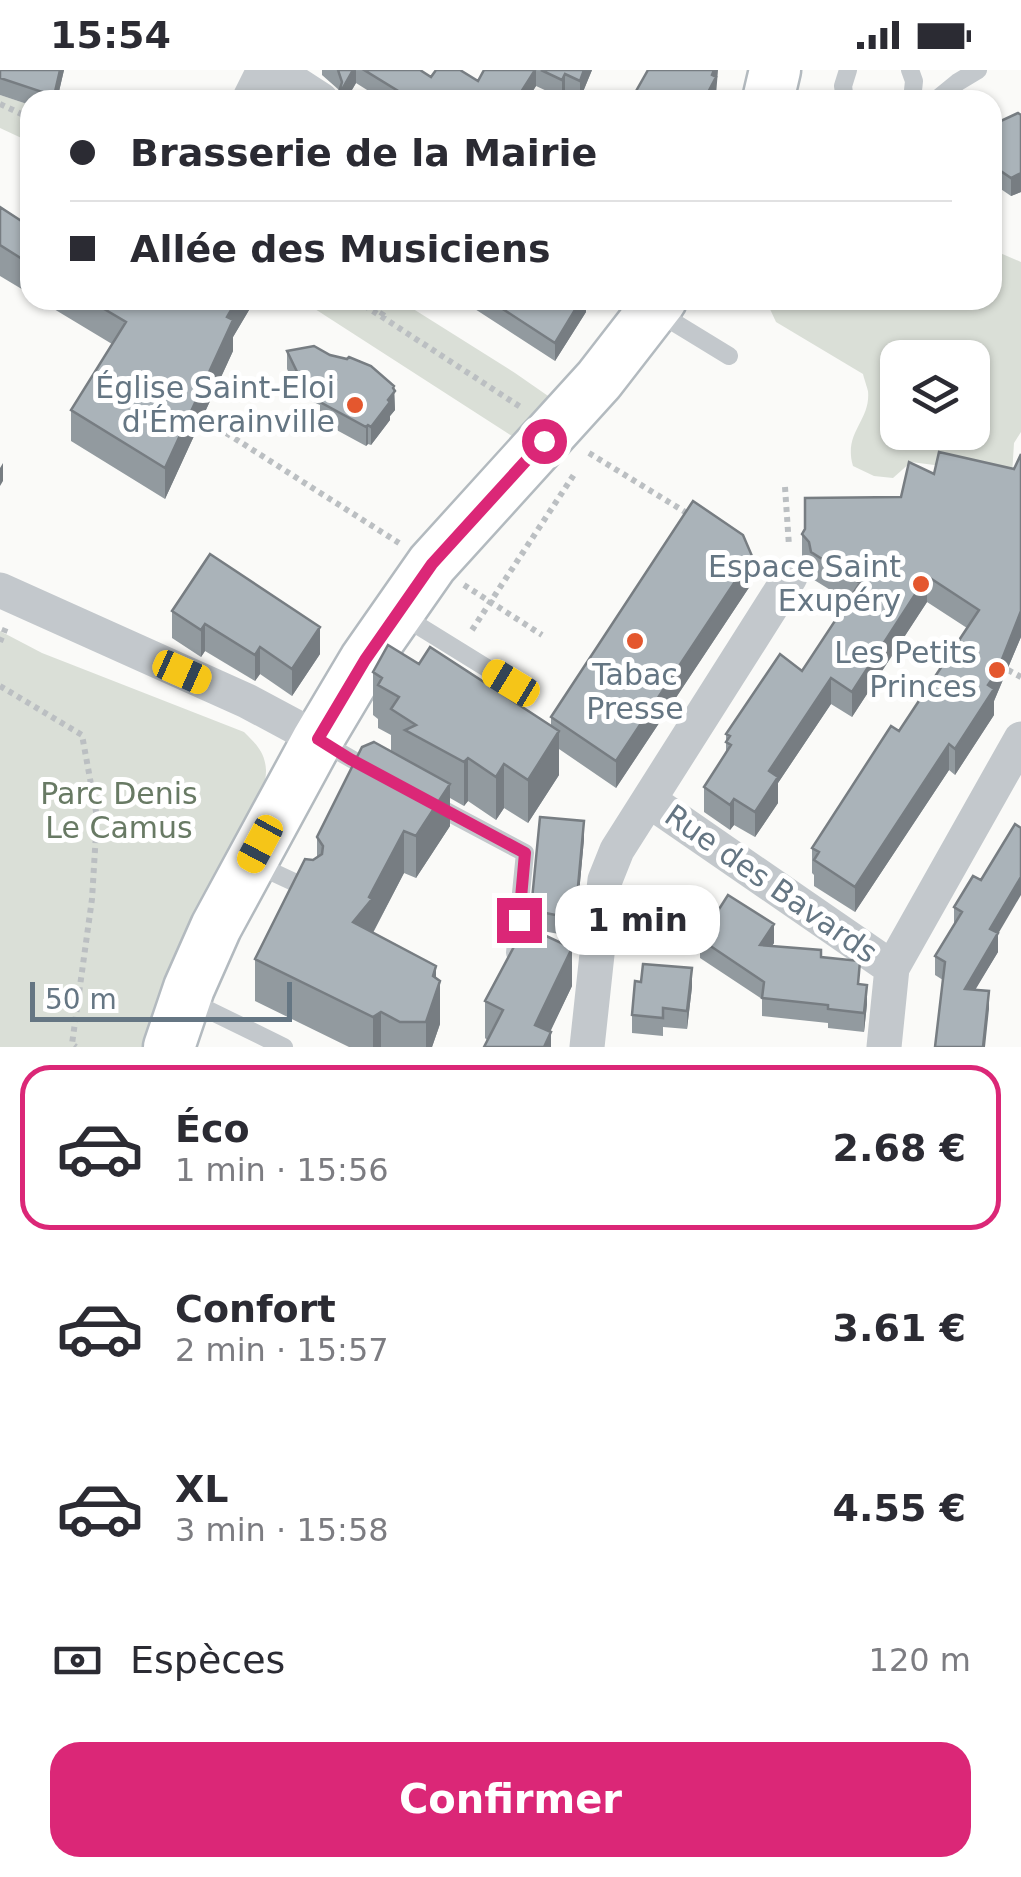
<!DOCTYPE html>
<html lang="fr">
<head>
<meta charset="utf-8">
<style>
  :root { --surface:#fff; --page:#f2f2f3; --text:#2b2b33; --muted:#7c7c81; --line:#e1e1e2; --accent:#db2777 }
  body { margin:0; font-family:"DejaVu Sans",sans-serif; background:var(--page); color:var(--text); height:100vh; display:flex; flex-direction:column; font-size:38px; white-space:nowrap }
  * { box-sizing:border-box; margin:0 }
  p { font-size:32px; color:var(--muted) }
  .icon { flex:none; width:55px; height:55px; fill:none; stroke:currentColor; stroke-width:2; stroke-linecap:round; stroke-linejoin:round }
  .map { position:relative; height:977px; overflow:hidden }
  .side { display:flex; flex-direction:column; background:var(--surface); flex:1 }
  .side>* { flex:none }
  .hud { position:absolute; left:20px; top:20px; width:982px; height:220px; border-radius:30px; box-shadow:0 2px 8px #0004; display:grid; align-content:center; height:220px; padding:0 50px; background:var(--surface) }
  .fabs { position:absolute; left:880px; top:270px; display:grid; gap:20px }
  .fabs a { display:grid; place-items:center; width:110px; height:110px; border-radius:20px; background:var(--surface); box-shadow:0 2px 8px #0004; font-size:50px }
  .scale { position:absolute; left:30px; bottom:25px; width:262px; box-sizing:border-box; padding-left:10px; border:5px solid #657683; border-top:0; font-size:28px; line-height:35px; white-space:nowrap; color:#657683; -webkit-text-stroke:8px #fff; paint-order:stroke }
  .end { position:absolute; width:45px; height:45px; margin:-22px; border:12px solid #db2777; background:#fff; box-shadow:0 0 0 5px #fff }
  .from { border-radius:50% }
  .bubble { position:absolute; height:70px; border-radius:30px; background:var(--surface); box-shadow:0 2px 8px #0004; font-size:32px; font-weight:700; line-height:70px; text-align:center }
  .car { position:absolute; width:30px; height:60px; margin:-30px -15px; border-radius:12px; box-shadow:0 0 8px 2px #0007; background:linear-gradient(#f5c518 24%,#345 0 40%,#f5c518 0 76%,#345 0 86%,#f5c518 0) }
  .hud b { display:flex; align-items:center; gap:35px; height:95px; font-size:38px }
  .hud b+b { border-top:2px solid var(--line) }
  .hud i { width:25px; height:25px; background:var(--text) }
  ul { padding:18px 0 0; list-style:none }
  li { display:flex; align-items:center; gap:30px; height:165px; margin:0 20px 15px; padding:0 30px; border:5px solid transparent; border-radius:30px }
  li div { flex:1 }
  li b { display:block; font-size:38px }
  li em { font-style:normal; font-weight:700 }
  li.current { border-color:var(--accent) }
  li>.icon { width:90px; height:90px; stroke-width:1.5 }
  .pay { display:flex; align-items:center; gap:25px; height:110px; padding:0 50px; font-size:38px }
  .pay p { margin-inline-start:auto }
  .primary-button { display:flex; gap:20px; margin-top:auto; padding:20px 50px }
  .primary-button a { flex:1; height:115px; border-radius:30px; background:var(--accent); color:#fff; font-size:40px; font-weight:700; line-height:115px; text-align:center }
  .status { display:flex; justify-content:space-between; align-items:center; height:70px; padding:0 50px; background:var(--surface); direction:ltr }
  .status svg { height:28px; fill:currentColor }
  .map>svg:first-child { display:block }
  .green { fill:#dadfd7; fill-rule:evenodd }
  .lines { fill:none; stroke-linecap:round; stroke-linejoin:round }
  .secondary-casing { stroke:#b3babf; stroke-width:55 }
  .path { stroke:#bbbfc2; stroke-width:6; stroke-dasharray:5 5; stroke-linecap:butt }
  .service { stroke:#c3c8cc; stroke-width:18 }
  .minor { stroke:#c3c8cc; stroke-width:35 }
  .secondary { stroke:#fff; stroke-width:50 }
  .wall { fill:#929a9f }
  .shaded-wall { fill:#777d82 }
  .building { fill:#aab3b9; stroke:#777d82; stroke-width:2.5 }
  .route { stroke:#db2777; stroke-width:12 }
  .poi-dot { fill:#e4572e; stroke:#fff; stroke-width:4 }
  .labels { text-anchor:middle; stroke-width:10; stroke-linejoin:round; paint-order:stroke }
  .poi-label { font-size:30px; fill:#657683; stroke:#fff; text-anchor:end }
  .park-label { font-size:30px; fill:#687a64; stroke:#fff }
  .street-label { font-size:30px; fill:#657683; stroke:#fff }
</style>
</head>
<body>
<div class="status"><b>15:54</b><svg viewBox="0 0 49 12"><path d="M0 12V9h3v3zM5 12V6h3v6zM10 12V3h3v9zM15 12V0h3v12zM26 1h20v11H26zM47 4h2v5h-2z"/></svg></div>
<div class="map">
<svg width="1021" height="977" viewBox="0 0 1021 977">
  <rect width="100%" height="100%" fill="#fafaf8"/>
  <path class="green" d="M0,25L30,35V72L0,58Z
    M993,180L1021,192V362L1014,373L1012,405L911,392L893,408L874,406L853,396C843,362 871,351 868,321C868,320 863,305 863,304L776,252L769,237L770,230H992ZM898,288H972V362H898Z
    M301,230H399L515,303L551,328L512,366Z
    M0,561L42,583L244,662C256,674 265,682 266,700C267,737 208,825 189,861C170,898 153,937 143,977H0Z"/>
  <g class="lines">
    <g class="secondary-casing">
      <path id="secondary" d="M768,30L775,0
        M169,977L189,918L216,857L318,669L365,590L432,494L599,310L661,230"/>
    </g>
    <path class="path" d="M0,34L30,48
      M356,230L522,338
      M381,246L391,230
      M201,347L399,473
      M589,383L690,445
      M785,417L789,476
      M464,515L542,565
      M472,560L575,403
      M0,572L6,557
      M1008,600L1021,607
      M0,616L82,665L97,747L92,829L72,974L76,977"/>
    <path class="service" d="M910,0L914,11L912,30
      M845,30L843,16L848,0
      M936,30L958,12L978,0
      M657,242L729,286
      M401,545L511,613
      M320,671L376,703
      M429,732L525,783L515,883
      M253,793L311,820
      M190,931L284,977"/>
    <path class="minor" d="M275,0L321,30
      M249,30L264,0
      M0,520L247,631L318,669
      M650,731L892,898
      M587,977L605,810L617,780L790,507
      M884,977L892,898L1021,669"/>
    <use href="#secondary" class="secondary"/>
  </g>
  <path class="wall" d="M0,0H64L57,30H30V35L0,25Z
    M322,0H420L431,7L478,11L484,0H592L580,29L565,22L562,28L536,16L527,30H383L356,13L346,30H331L339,22V20L322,5Z
    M1021,45V122L1011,126L992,113V55Z
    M0,137L26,154L30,147V224L0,206Z
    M39,230H255L233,267V281L165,429L71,371V340L112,274Z
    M461,230H586V242L555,291Z
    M287,281L394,320L395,340L390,346V350L371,375L368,374L366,376L320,351V335L300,326L287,299Z
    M1021,384V567L994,631V645L955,705L949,700L855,842L814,816V805L812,803V778L899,661L967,558L927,532L852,647L831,634L778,713V733L755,767L734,755L730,760L704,742V717L726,683V664L802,601L848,531L811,508L809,498L802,490V464L901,427L934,404L1014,399Z
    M752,513L616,718L559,679V705L528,753L504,738L496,750L468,731L464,736L450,728V756L416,808L404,803L373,863L436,908L440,954L432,977H349L255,931V889L313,790L317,787V767L391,681V665L378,658V649L373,645V602L419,594L551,656V647Z
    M172,541L320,584L292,626L260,604L255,611L205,581L201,587L172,568Z
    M584,769L575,867L532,859L572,916L550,961L551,977L487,970L485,968V931L531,858V840Z
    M954,837L998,864V882L975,919L989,939L935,905V886L954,854Z
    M700,869L774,873L772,876L821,887L860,914L867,934L864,962L828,958V953L762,946V929L700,888Z
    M692,917L687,959L663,957V966L632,963V945Z"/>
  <path class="shaded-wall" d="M60,0H64L57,30H54Z
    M353,0H356V13L346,30H336Z
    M535,0H536V16L527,30H516Z
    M584,0H592L580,29V11Z
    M714,0H718L716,25L714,30H704Z
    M565,4V22L562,28V10Z
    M1021,103V122L1011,126V108Z
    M237,230H255L233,267V281L165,429V398L227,247Z
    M581,230H586V242L555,291V273Z
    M394,316L395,340L390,346V350L371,375V357L388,330Z
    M368,355V374L366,376V357Z
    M3,393V411L0,416V398Z
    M752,486V513L616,718V691Z
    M927,506V532L852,647V622Z
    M1021,541V567L994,631V645L955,705V679L988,615Z
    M205,554V581L201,587V560Z
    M320,557V584L292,626V599Z
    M260,577V604L255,611V585Z
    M831,608V634L778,713V733L755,767V742L769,701Z
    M559,661V705L528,753V710Z
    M949,674V700L855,842V817Z
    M468,688V731L464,736V692Z
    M504,694V738L496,750V707Z
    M450,714V756L416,808V766Z
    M734,729V755L730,760V735Z
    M584,751V769L575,867V849Z
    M404,761V803L372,864L353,852L369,827Z
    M1021,807V825L998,864V882L965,937V919L990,859Z
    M774,854V873L760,893V875Z
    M572,878V916L543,977L535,955Z
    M436,896V922L440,911V954L432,977H426V952L433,906Z
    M692,898V917L687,959V941Z
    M867,915V934L864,962V943Z
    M989,921V939L985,977H983Z
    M381,942V977H373V947Z
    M551,962V977H544Z"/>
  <path class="building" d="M0,0H60L54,26L0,8Z
    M338,0H353L336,30H331L339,22L342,12Z
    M364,0H420L431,7L436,0H460L478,11L484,0H535L516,30H413Z
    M541,0H584L580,11L565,4L562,10Z
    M648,0H714L712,5L716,7L704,30H631Z
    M107,24L120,30H103Z
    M1018,43L1021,45V103L1011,108L992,95V55Z
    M0,137L26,154L30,147V194L0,175Z
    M89,230H237L227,247L233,250L165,398L71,340L126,252Z
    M489,230H581L555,273Z
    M314,276L330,285L347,289L349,287L371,296L394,316L393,318L395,321L388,330L390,332L371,357L368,355L366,357L320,332L327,320L300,308L287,281Z
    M939,382L1014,399L1021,384V541L997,602L988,615L994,619L955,679L949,674L855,817L814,790L819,782L812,778L891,656L899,661L979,540L927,506L852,622L831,608L769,701L778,707L755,742L734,729L730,735L704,717L731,675L726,672L730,666L726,664L780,584L802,601L860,513L811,482L809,472L802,464L805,459V428L901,427L909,392L934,404Z
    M693,431L743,465L752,486L616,691L551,647Z
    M210,484L320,557L292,599L260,577L255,585L205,554L201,560L172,541Z
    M388,575L419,594L430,577L559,661L528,710L504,694L496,707L468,688L464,692L405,660L416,655L391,639L399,627L378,615L382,608L373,602Z
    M374,672L450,714L416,766L404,761L369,827L372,829L353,852L436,896L433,906L440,911L426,952H400L381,942L373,947L255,889L305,789L313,790L322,784L323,776L317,767L362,677Z
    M540,747L584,751L575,849L531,840Z
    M1015,754L1021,758V807L990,859L998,863L965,919L989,921L983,977H935L945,892L935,886L962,842L954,837L973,806L981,810Z
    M728,825L774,854L760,875L821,880V887L860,891L858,914L867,915L864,943L828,939V935L762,928L764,912L700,869Z
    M525,856L572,878L535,955L551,962L544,977H484L503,940L485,931Z
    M643,894L692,898L687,941L663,938V948L632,945L635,911L641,912Z"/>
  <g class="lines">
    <path class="route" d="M519,850L525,783L350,689L318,669L365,590L432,494L544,371"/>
  </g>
  <g class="poi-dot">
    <circle cx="355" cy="335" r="10"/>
    <circle cx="921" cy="514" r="10"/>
    <circle cx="635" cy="571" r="10"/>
    <circle cx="997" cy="600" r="10"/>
  </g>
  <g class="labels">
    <g class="poi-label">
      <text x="335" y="328">Église Saint-Eloi<tspan x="335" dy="34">d'Émerainville</tspan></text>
      <text x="901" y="507">Espace Saint<tspan x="901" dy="34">Exupéry</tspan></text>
      <text x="977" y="593">Les Petits<tspan x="977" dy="34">Princes</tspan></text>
      <text x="635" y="615" text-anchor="middle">Tabac<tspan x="635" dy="34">Presse</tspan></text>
    </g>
    <g class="park-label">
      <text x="119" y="734">Parc Denis<tspan x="119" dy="34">Le Camus</tspan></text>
    </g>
    <g class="street-label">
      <text transform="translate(771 814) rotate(35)" y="10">Rue des Bavards</text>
    </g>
  </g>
</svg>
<div class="fabs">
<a><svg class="icon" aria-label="layers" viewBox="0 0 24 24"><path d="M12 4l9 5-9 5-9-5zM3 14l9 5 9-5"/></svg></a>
</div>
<div class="scale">50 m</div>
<i class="end from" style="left:544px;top:371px"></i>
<i class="end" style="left:519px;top:850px"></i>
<div class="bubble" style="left:555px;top:815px;width:165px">1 min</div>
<i class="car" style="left:182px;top:602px;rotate:114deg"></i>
<i class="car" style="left:511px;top:613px;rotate:301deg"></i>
<i class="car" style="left:260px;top:774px;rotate:208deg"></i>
<div class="hud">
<b><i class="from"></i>Brasserie de la Mairie</b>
<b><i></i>Allée des Musiciens</b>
</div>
</div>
<section class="side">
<ul>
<li class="current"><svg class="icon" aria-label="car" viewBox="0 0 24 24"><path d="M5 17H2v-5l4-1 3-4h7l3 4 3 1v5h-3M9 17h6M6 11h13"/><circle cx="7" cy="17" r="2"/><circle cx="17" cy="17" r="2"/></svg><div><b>Éco</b><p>1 min · 15:56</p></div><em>2.68 €</em></li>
<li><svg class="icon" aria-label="car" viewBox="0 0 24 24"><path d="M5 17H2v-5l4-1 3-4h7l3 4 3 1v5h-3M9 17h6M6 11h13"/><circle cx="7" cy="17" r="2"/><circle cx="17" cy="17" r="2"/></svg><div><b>Confort</b><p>2 min · 15:57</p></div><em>3.61 €</em></li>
<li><svg class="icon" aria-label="car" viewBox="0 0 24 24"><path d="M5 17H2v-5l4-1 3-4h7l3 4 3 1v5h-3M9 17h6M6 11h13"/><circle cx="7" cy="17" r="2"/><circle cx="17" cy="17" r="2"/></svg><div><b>XL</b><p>3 min · 15:58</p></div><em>4.55 €</em></li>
</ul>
<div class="pay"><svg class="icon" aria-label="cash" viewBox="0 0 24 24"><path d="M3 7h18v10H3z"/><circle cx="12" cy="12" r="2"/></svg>Espèces<p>120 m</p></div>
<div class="primary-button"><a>Confirmer</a></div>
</section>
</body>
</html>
